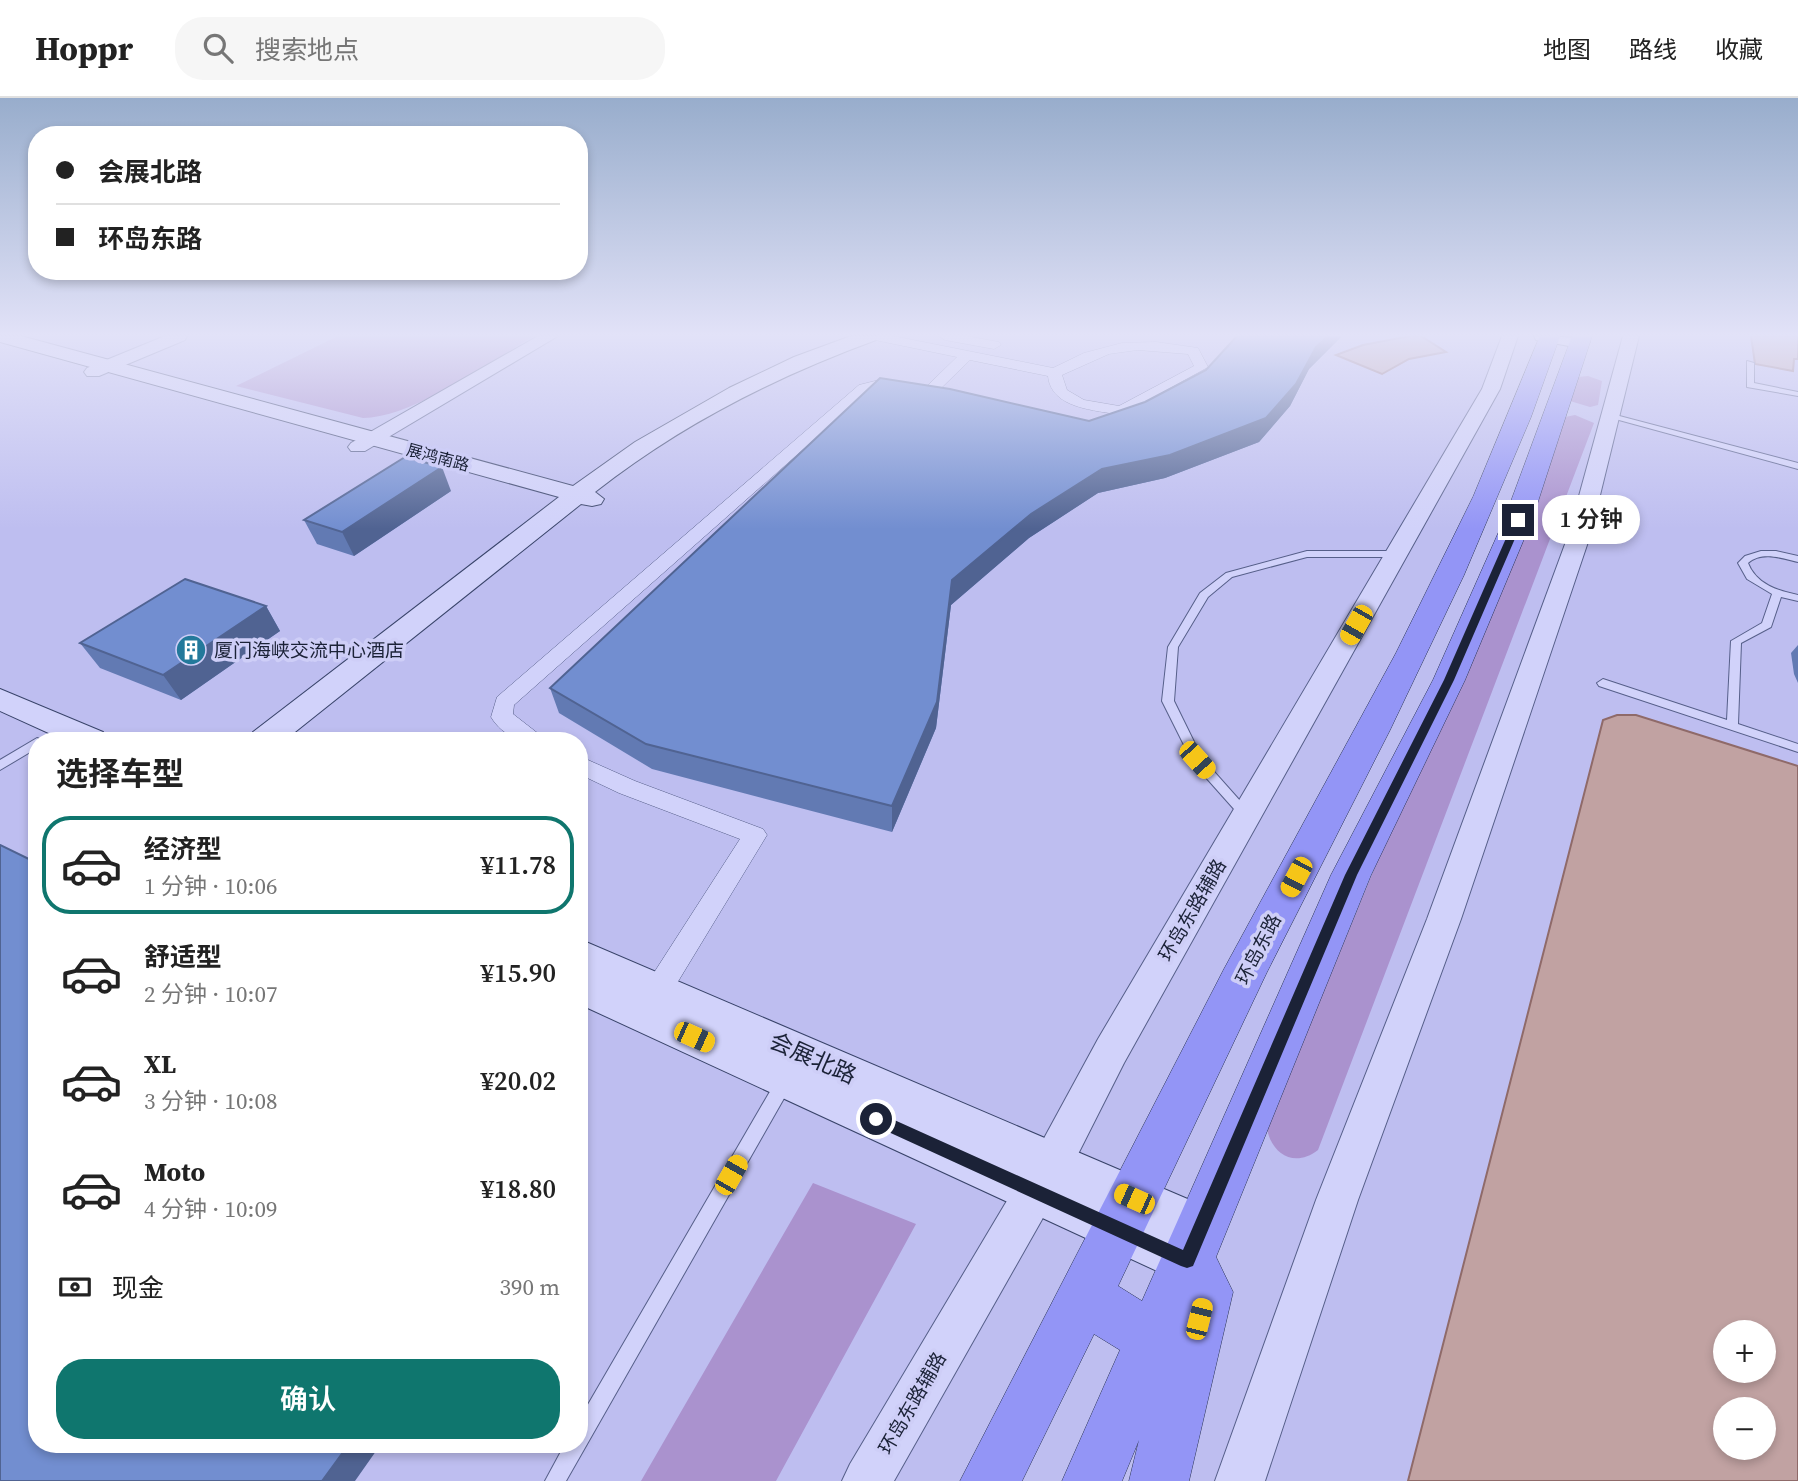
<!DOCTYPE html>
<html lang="zh">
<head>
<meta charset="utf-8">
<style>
  :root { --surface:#fff; --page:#f6f6f6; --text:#222; --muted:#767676; --line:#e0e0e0; --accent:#0f766e }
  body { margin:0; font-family:"Source Serif 4","Noto Sans SC",serif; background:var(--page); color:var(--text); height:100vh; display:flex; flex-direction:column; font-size:26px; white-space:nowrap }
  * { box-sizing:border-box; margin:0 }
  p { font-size:23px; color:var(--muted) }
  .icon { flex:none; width:38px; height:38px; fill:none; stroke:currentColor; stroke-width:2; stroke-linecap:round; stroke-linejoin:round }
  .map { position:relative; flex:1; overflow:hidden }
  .drawer { position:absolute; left:28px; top:634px; width:560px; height:721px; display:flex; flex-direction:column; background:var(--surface); border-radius:28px; box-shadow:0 4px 10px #0003 }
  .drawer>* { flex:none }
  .hud { position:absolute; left:28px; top:28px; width:560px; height:154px; border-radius:28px; box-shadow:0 4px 10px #0003; display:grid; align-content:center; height:154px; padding:0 28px; background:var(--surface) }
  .buttons { position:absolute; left:1713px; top:1222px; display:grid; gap:14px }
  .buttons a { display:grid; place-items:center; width:63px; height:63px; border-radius:50%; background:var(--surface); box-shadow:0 4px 10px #0003; font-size:35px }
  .end { position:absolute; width:32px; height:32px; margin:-16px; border:9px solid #1b2237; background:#fff; box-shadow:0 0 0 4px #fff }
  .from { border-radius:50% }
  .bubble { position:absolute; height:49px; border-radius:24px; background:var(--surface); box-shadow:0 4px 10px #0003; font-size:23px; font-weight:600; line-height:49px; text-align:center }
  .car { position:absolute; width:21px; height:42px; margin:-21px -10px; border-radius:9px; box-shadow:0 0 5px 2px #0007; background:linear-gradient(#f5c518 24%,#345 0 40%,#f5c518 0 76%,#345 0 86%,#f5c518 0) }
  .hud b { display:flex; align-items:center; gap:24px; height:66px; font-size:26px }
  .hud b+b { border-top:2px solid var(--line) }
  .hud i { width:18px; height:18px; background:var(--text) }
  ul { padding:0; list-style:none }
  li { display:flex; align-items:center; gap:21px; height:98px; margin:0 14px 10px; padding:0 14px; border:4px solid transparent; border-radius:28px }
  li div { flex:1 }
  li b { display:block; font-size:26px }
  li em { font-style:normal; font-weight:600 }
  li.on { border-color:var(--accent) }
  li>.icon { width:63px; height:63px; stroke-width:1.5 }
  h2 { padding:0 28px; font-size:32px; line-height:84px }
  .pay { display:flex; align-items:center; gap:18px; height:77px; padding:0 28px; font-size:26px }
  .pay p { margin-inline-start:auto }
  .primary-button { display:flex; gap:14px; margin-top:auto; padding:14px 28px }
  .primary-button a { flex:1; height:80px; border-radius:28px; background:var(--accent); color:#fff; font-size:28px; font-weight:600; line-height:80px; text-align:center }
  header { display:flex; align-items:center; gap:42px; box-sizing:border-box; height:98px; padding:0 35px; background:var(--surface); border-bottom:2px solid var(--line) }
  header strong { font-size:33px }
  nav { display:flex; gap:38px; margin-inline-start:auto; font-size:24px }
  .search { width:490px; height:63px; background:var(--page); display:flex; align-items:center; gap:18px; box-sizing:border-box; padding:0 24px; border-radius:28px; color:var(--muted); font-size:26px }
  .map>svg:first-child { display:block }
  .green { fill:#aa92ce }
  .water { fill:#c1a2a2; stroke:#8f6a69; stroke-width:2; fill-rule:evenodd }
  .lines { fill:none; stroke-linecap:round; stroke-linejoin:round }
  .service-casing { stroke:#565f89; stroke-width:2 }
  .minor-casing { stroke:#565f89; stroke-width:1 }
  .tertiary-casing { stroke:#565f89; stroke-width:2 }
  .secondary-casing { stroke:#39446a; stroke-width:2 }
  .primary-casing { stroke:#2b3556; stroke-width:1 }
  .service { fill:#d1d2fa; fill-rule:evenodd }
  .minor { fill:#d1d2fa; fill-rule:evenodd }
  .tertiary { fill:#d1d2fa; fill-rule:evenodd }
  .secondary { fill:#d1d2fa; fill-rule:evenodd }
  .primary { fill:#9395f6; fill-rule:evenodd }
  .wall { fill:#627ab3 }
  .shaded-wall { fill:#506392 }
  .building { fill:#728ed0; stroke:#506392; stroke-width:2 }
  .route { fill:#1b2237 }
  .labels { text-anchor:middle; stroke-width:7; stroke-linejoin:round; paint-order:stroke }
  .far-street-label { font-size:16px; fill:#1b2237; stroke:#cecef7 }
  .poi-label { font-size:19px; fill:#1b2237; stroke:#cecef7; text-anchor:start }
  .street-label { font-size:19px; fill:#1b2237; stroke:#cecef7 }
  .near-street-label { font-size:23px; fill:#1b2237; stroke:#cecef7 }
</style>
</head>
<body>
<header>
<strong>Hoppr</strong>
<div class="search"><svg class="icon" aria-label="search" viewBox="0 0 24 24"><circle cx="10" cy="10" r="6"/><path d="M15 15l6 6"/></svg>搜索地点</div>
<nav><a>地图</a><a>路线</a><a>收藏</a></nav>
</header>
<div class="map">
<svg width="1798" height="1383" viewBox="0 0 1798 1383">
  <rect width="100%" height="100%" fill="#bebef0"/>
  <path class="green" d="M338,238H534C488,265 414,319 363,320L236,288Z
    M1588,278L1602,283L1598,307L1590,309L1570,303L1578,279Z
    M1575,317L1594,325L1318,1052C1295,1070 1272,1057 1267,1031L1560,320Z
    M813,1085L916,1126L776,1383H641Z"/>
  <path class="water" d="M1410,238H1421L1446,254L1409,261L1382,276L1336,257L1363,247Z
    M1751,238H1798V261H1794L1793,273L1755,266Z
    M1617,617H1636L1798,668V1383H1408L1603,622ZM1726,1234H1764V1272H1726ZM1726,1311H1764V1349H1726Z"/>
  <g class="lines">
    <g class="service-casing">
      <path id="service" d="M1747,263L1754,265V285L1798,294V298L1747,289Z
        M1608,315L1798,365V371L1608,319Z
        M1307,453H1396L1401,456L1396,459H1307L1232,479L1208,499L1178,549L1174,603L1202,660L1250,714L1252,717L1250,720H1242L1193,665L1162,603L1168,549L1200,495L1226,475Z
        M1761,453H1776L1798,458V464C1781,460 1762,453 1748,465C1756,486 1778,493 1798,497V503L1781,499L1771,529L1741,545L1738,626L1798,646V654L1599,588L1597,585L1603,581L1727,622L1731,543L1762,525L1772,496L1747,481L1738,465L1745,458Z
        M37,640L42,642H37V650L0,672V662Z
        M785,976L791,978L793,983L791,988L566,1383H545L565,1346H579V1322L779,978Z"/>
    </g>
    <g class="minor-casing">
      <path id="minor" d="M869,238H893L1053,270L1084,255L1122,245L1156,244L1198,250L1208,269L1121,317C1096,312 1051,311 1048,278L970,262L934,297L879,290L869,293L514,607L513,616L540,637L543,642C520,642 504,640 491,619L497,599L859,287L879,282L926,289L957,259L875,242ZM1138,252L1188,256L1194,268L1119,308L1084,302L1067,292L1062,277L1109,256Z
        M939,238H966L999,244L1001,247L994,251L945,242Z
        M579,658L635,683L763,731L767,737L668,900L658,904L648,900L644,892L648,884L740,741L619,695L579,676Z"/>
    </g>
    <g class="tertiary-casing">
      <path id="tertiary" d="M165,238H187L185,242L99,278H87L84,274L87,270Z
        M538,238H558L365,353H351L348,349L351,345Z
        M1502,238H1518L1500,291L1124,965L1070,1072L894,1383H842L850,1366L1042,1044L1098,941L1482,291Z
        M1623,238H1639L1590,438L1461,821L1358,1102L1265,1383H1215L1316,1102L1427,821L1568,438Z"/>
    </g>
    <g class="secondary-casing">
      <path id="secondary" d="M0,238H21L573,388L635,344L729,290L794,259L851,238H878L876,242C775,279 680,327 595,394L604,401L601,406L592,408L581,406L285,642H248L253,634L559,399L0,244Z
        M1534,238L1587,240L1590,244L1580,250L1536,242Z
        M0,591L103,634L108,642H64L0,613Z
        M579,841L1218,1114L1225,1131L1218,1148L1207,1152L1211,1162L1204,1179L1187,1186L1170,1179L579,906Z"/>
    </g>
    <g class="primary-casing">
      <path id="primary" d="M1540,238H1560L1531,319L1464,477L1390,632L1267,874L1118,1188L1142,1203L1331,777L1433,582L1504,422L1572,238H1592L1532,422L1465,582L1371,777L1216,1159L1233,1194L1189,1383H1129L1139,1342L1122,1383H1062L1120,1252L1094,1236L1022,1383H960L1224,871L1396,555L1473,399Z"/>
    </g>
    <use href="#service" class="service"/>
    <use href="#minor" class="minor"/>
    <use href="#tertiary" class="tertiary"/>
    <use href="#secondary" class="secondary"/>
    <use href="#primary" class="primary"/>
  </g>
  <path class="wall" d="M1237,238H1342L1309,271L1290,308L1259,344L1165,380L1098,395L1029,440L951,507L936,630L892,734L652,671L559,615L550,590L1089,323L1145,304L1206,272Z
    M451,393L354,458L317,446L304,422Z
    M266,508L280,533L181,602L100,570L80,545Z
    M1798,547V585L1794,576L1791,555Z"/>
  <path class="shaded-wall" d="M1328,238H1342L1309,271L1290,308L1259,344L1165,380L1098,395L1029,440L951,507L936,630L892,734V708L952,482L1031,416L1102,371L1316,249Z
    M442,369L451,393L354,458L342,434Z
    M266,508L280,533L181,602L163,577Z
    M579,1048L584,1056L579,1063Z
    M349,1346H381L355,1383H322Z"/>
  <path class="building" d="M1237,238H1328L1316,249L1296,286L1266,320L1170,357L1102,371L1031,416L952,482L937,604L892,708L646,646L550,590L880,280L950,291L1089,323L1145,304L1206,272Z
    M405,359L442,369L342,434L304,422Z
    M185,481L266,508L163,577L80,545Z
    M0,747L37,765V1346H349L322,1383H0Z"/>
  <linearGradient id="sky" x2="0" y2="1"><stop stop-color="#98adcc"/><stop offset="0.55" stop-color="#e2e2f8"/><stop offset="1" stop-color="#e2e2f8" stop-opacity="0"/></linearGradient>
  <rect width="1798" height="431" fill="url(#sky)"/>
  <path class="route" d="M1518,419L1523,422L1454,582L1357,777L1193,1168L1187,1170L1181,1168L871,1026L869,1021L871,1016L876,1014L881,1016L1183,1152L1345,777L1444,582L1514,422Z"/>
  <defs>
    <g id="building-disc" transform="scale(1.575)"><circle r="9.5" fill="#23799b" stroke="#cecef7"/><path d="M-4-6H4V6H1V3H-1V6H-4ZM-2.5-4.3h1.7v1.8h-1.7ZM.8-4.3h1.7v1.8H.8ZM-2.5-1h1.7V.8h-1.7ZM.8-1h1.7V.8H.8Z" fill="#fff"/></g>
  </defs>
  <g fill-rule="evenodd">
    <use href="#building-disc" x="191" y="552"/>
  </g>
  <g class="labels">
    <g class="far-street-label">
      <text transform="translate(438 359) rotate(15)" y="6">展鸿南路</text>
    </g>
    <g class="poi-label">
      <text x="214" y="559">厦门海峡交流中心酒店</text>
    </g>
    <g class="street-label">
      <text transform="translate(1192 812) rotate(-60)" y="7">环岛东路辅路</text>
      <text transform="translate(1258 851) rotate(-63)" y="7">环岛东路</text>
      <text transform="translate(912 1305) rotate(-60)" y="7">环岛东路辅路</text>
    </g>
    <g class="near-street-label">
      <text transform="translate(813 960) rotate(24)" y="8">会展北路</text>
    </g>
  </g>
</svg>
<div class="buttons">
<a>+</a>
<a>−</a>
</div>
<i class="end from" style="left:876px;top:1021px"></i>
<i class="end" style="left:1518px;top:422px"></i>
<div class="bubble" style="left:1542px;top:397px;width:98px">1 分钟</div>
<i class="car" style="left:1356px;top:527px;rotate:210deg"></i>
<i class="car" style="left:1197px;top:662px;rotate:138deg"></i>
<i class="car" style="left:1296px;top:779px;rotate:208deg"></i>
<i class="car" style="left:694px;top:939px;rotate:114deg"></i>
<i class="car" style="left:731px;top:1077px;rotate:30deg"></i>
<i class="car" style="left:1134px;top:1101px;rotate:294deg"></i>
<i class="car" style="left:1199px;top:1221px;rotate:14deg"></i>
<div class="hud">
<b><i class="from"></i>会展北路</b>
<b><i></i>环岛东路</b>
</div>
<section class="drawer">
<h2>选择车型</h2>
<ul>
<li class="on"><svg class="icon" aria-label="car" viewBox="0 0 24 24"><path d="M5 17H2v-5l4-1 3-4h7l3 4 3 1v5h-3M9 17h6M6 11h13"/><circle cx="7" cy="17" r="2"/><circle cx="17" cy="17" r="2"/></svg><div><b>经济型</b><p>1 分钟 · 10:06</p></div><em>¥11.78</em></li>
<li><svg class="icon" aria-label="car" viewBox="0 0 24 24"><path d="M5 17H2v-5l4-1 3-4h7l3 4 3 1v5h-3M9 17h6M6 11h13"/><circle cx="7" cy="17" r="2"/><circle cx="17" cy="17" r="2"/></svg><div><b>舒适型</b><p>2 分钟 · 10:07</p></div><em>¥15.90</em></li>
<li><svg class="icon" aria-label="car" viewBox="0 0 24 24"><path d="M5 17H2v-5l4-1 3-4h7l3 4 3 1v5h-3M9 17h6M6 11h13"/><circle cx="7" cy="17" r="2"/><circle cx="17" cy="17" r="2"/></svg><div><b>XL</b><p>3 分钟 · 10:08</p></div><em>¥20.02</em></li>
<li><svg class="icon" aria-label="car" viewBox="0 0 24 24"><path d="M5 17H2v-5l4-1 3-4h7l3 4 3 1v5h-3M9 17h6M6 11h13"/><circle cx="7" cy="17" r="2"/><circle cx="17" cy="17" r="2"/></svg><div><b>Moto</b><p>4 分钟 · 10:09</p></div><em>¥18.80</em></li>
</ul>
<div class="pay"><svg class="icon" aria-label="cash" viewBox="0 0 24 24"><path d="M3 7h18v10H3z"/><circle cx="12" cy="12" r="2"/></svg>现金<p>390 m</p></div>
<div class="primary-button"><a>确认</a></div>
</section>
</div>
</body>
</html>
